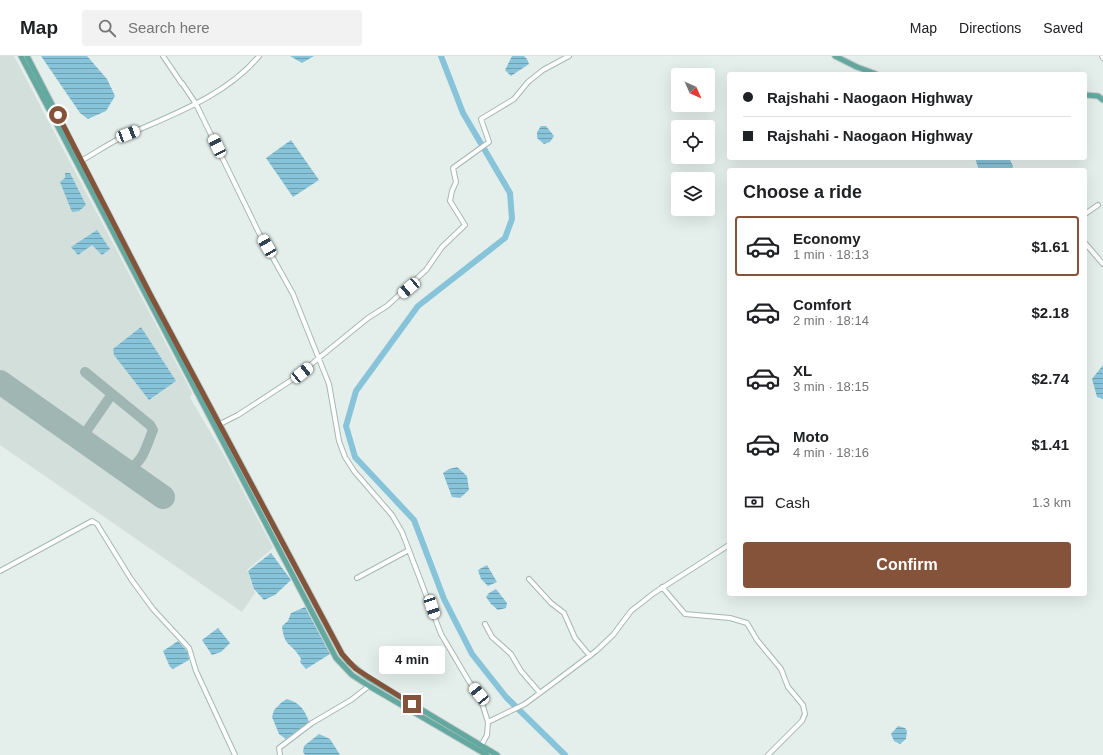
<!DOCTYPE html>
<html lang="en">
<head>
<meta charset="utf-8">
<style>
  :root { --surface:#fff; --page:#f2f2f2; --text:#202124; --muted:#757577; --line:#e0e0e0; --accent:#845339 }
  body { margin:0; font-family:Helvetica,sans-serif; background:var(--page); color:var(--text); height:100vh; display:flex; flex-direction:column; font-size:15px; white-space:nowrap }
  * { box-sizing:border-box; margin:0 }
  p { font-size:13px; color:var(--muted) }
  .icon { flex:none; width:22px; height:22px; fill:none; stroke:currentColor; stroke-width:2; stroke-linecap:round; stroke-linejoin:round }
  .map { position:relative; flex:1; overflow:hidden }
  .panel { position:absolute; left:727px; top:112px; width:360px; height:428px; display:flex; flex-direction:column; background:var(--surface); border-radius:4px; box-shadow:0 4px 16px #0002 }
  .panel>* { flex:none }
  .top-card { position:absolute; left:727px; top:16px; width:360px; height:88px; border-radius:4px; box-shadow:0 4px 16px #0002; display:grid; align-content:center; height:88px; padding:0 16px; background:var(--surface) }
  .needle { width:26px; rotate:135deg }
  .controls { position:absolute; left:671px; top:12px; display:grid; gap:8px }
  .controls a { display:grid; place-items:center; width:44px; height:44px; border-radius:4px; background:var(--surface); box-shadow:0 4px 16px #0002; font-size:20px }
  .end { position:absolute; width:18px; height:18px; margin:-9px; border:5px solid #845339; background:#fff; box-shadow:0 0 0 2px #fff }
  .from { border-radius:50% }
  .bubble { position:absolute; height:28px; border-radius:4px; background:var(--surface); box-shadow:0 4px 16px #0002; font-size:13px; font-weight:700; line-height:28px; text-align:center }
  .car { position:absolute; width:12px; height:24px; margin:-12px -6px; border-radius:5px; box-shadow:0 0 3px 1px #0007; background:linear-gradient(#fff 24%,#345 0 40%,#fff 0 76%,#345 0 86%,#fff 0) }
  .top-card b { display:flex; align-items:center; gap:14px; height:38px; font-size:15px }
  .top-card b+b { border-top:1px solid var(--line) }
  .top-card i { width:10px; height:10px; background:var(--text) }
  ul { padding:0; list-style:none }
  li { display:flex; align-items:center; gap:12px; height:60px; margin:0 8px 6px; padding:0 8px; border:2px solid transparent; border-radius:4px }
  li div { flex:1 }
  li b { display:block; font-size:15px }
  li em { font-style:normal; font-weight:700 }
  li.selected { border-color:var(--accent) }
  li>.icon { width:36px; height:36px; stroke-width:1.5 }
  h2 { padding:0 16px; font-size:18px; line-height:48px }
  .pay { display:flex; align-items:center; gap:10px; height:44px; padding:0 16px; font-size:15px }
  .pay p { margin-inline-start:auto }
  .cta { display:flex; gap:8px; margin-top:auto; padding:8px 16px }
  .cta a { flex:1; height:46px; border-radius:4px; background:var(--accent); color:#fff; font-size:16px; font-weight:700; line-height:46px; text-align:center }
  header { display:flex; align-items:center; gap:24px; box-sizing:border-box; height:56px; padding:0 20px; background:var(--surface); border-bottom:1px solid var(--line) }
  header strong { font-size:19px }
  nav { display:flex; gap:22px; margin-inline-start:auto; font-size:14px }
  .search { width:280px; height:36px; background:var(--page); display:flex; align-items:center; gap:10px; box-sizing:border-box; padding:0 14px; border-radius:4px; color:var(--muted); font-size:15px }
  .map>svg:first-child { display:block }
  .built { fill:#d2dfdb }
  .water { fill:url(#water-rules) }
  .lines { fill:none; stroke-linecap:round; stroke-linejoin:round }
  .river { stroke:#87c3d9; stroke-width:6 }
  .taxiway { stroke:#a0b6b2; stroke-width:10 }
  .runway { stroke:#a0b6b2; stroke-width:24 }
  .minor-casing { stroke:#a6b8b4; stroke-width:6 }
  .major-casing { stroke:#c1cac9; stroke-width:7 }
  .minor { stroke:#fff; stroke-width:4 }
  .major { stroke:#64a9a0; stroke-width:5 }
  .route { stroke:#845339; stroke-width:5 }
</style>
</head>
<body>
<header>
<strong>Map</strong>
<div class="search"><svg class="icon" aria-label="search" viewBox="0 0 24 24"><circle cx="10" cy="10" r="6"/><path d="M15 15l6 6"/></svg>Search here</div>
<nav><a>Map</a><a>Directions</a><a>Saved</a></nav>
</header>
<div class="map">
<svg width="1103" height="699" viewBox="0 0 1103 699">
  <defs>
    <pattern id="water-rules" width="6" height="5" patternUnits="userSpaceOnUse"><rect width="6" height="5" fill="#87c3d9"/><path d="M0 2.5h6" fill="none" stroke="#6ea0b1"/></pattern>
  </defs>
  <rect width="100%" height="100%" fill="#e4efeb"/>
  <path class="built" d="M0,0H14L192,337L190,342L224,399L273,492L247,514L255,537L242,556L0,389Z"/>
  <path class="water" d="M41,0H87L107,23L115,40L106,55L88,63L80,57Z
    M290,0H314L302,7Z
    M512,0H524L527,3L529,8L511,20L505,14Z
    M541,70H546L554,80L550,86L544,88L537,82V76Z
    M291,84L319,124L293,141L266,102Z
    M975,102H1009L1013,110L1012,114H979Z
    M65,117H70L86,149L79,155L72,156L60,126L65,122Z
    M97,174L110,193L102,199L92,189L78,199L71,191Z
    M141,271L176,325L149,344L114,299L113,293Z
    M1103,309V343L1097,341L1092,323Z
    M457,411L467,420L469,434L460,442L452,441L443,417L449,413Z
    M271,497L291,524L275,539L264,544L254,533L248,515Z
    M487,509L497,526L488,530L481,523L478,514Z
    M496,533L507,547L506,552L498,554L491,548L486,541L489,537Z
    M305,551L330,598L306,613L300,606L301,603C293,587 284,592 282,570L288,565L291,557Z
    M218,572L230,587L221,596L212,599L202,584Z
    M178,585L188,596L189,604L173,613L170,611L163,595Z
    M287,643C300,647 305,654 309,666L286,683L279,678L272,661L274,654L282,646Z
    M898,670L905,672L907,675L906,683L900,688L894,685L891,678Z
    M319,678L330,683L340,699H305L303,696L304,690Z"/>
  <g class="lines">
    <path class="river" d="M441,0L463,57L510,137L512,163L505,182L418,250L356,335L346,370L355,401L414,464L444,543L472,598L506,641L565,699"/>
    <path class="taxiway" d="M85,316L150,369L153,374C146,390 143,409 125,414
      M81,383L112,338"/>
    <path class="runway" d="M0,326L163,441"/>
    <g class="minor-casing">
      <path id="minor" d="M163,0L182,28
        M1102,0L1103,2
        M182,27L196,48L259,177L293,238L329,328L339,385L345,401L354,415L392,459L402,476L441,578L470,627L479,638L488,666L487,679L481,690
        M81,105C97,96 112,85 129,78C174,58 227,39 259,0
        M1085,158L1098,149
        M1085,187L1103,208
        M220,368L238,359L293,323L368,262L387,250L426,214L442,191L465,169L450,145L452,135L456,126L453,112L489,86L481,63L514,43L528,26L543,14L569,0
        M0,515L92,465L97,468L131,523L153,553L189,592L196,615L235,699
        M357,522L409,494
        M529,523L551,547L564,557L575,582L590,600
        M662,531L685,558L730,562L747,567L757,584L781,613L788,631L803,649L805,658L802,665L768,699
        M485,568L492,581L511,598L521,615L540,637
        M488,666L525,648L556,625L596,595L613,579L631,555L654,537L729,489
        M280,699L279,692L312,667L351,644L369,630"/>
    </g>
    <g class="major-casing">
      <path id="major" d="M21,0L336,602L352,619L369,630L487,699
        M27,0L151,240L342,598L348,606L367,621L497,699
        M835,0L857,11L876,18
        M1085,39L1098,40L1103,44"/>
    </g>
    <use href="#minor" class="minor"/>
    <use href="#major" class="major"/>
  </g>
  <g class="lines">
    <path class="route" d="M58,59L151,240L342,598L356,613L412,648"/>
  </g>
</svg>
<div class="controls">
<a><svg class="needle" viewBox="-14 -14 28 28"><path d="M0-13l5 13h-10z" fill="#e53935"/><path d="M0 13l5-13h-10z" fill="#757577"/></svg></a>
<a><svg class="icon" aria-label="locate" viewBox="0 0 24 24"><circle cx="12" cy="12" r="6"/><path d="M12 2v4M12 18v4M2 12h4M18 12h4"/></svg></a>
<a><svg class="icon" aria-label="layers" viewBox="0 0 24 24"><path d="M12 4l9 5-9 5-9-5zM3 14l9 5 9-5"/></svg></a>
</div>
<i class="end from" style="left:58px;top:59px"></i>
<i class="end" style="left:412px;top:648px"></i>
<div class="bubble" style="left:379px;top:590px;width:66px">4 min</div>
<i class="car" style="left:128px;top:78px;rotate:69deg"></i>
<i class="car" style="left:217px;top:90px;rotate:334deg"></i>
<i class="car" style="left:267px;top:190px;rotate:330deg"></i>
<i class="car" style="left:409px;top:232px;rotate:230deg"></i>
<i class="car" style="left:302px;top:317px;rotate:51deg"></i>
<i class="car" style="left:432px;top:551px;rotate:162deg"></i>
<i class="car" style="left:479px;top:638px;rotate:321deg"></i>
<div class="top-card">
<b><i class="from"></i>Rajshahi - Naogaon Highway</b>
<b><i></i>Rajshahi - Naogaon Highway</b>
</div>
<section class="panel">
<h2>Choose a ride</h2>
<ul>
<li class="selected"><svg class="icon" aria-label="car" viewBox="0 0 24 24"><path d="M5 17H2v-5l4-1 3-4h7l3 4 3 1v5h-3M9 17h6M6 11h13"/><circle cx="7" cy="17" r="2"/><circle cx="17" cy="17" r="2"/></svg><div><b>Economy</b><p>1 min · 18:13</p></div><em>$1.61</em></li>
<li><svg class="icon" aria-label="car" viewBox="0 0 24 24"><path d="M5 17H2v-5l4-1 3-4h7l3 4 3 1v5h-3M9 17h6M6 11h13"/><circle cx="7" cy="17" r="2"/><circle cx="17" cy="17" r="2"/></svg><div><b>Comfort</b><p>2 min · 18:14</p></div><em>$2.18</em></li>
<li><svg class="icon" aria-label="car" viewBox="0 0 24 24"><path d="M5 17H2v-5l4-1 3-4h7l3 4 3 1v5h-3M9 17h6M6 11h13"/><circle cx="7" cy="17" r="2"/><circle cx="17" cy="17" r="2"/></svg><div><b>XL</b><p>3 min · 18:15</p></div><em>$2.74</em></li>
<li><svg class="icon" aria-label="car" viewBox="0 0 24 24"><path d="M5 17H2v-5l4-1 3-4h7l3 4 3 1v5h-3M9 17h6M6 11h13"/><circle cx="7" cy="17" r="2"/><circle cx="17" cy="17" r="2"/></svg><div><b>Moto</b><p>4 min · 18:16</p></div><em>$1.41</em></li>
</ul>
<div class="pay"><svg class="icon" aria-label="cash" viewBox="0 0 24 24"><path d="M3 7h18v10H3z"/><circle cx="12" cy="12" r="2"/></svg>Cash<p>1.3 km</p></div>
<div class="cta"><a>Confirm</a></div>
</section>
</div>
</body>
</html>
